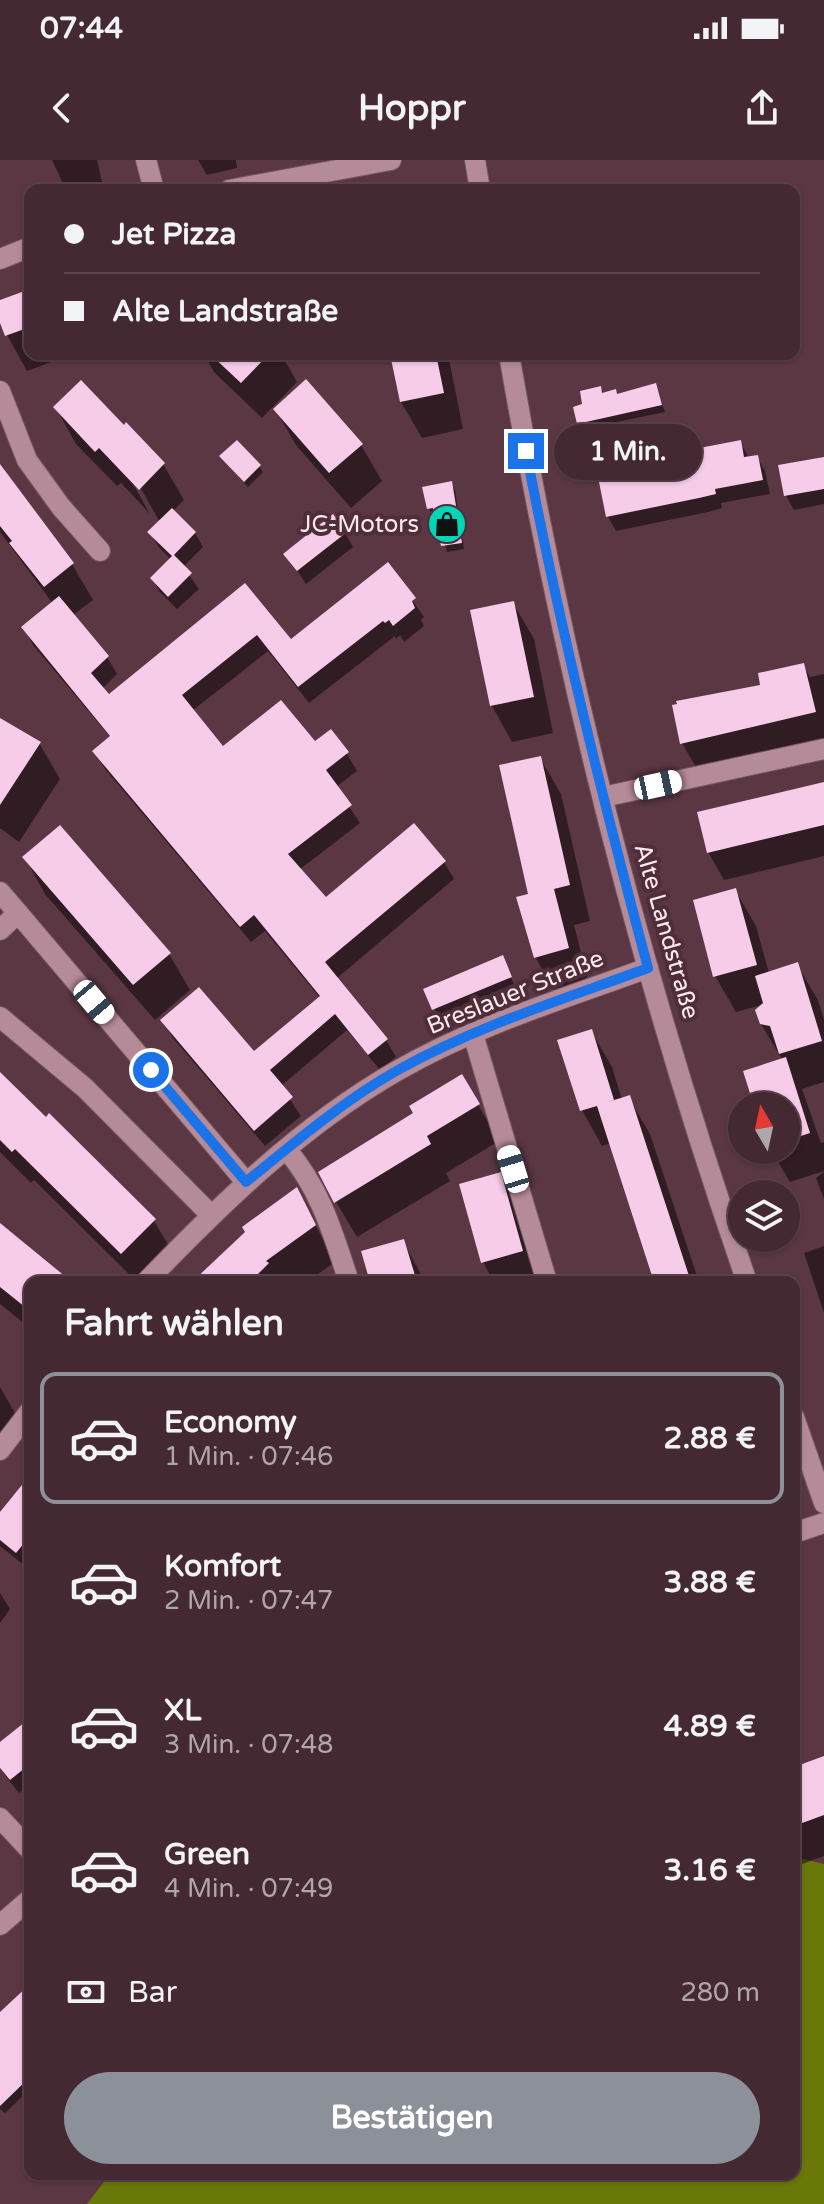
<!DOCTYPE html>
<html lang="de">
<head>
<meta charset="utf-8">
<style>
  :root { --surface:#442932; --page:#4e353e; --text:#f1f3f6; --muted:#afa6ac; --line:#5c454d; --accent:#8c9099 }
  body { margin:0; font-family:"Varela Round",sans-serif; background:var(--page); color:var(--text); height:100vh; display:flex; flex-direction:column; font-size:30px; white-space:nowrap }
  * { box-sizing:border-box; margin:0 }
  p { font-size:26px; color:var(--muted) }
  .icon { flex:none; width:44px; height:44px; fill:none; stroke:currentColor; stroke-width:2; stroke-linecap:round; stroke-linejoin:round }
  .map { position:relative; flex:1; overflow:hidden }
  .details { position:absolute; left:24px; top:1116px; width:776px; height:904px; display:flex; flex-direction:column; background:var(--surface); border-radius:16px; box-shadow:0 2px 6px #0004,0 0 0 2px var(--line) }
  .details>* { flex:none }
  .top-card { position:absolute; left:24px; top:24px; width:776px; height:176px; border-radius:16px; box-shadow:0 2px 6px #0004,0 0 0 2px var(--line); display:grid; align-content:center; height:176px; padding:0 40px; background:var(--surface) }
  .needle { width:52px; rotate:351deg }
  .fabs { position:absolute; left:728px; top:932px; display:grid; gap:16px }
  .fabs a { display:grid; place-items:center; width:72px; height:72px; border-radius:50%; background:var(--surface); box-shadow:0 2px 6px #0004,0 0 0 2px var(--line); font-size:40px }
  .end { position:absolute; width:36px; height:36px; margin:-18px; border:10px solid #1a73e8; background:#fff; box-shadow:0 0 0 4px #fff }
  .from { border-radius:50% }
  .bubble { position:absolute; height:56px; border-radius:28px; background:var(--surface); box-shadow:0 2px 6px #0004,0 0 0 2px var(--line); font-size:26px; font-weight:800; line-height:56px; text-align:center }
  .car { position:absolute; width:24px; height:48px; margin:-24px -12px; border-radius:10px; box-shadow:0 0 6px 2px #0007; background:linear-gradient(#fff 24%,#345 0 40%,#fff 0 76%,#345 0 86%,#fff 0) }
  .top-card b { display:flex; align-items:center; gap:28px; height:76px; font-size:30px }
  .top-card b+b { border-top:2px solid var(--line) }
  .top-card i { width:20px; height:20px; background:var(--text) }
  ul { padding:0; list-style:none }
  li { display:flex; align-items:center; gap:24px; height:132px; margin:0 16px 12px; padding:0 24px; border:4px solid transparent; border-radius:16px }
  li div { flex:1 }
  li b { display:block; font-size:30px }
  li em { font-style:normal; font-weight:800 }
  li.active { border-color:var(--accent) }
  li>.icon { width:72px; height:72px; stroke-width:1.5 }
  h2 { padding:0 40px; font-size:36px; line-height:96px }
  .pay { display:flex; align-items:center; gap:20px; height:88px; padding:0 40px; font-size:30px }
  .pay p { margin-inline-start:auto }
  .button { display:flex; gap:16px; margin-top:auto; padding:16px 40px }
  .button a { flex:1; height:92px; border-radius:48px; background:var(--accent); color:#fff; font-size:32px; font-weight:800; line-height:92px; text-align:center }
  .status { display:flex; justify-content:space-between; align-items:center; height:56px; padding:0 40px; background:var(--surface); direction:ltr }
  .status svg { height:22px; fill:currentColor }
  header { display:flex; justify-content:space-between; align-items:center; height:104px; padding:0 40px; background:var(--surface); font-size:36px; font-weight:800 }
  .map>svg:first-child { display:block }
  .forest { fill:#6a7809 }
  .shadow { fill:#0007 }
  .building { fill:#f7cce9 }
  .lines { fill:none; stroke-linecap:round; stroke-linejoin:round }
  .minor-casing { stroke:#745762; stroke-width:22 }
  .tertiary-casing { stroke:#745762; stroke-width:22 }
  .minor { stroke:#b58b99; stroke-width:20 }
  .tertiary { stroke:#b58b99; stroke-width:20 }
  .route { stroke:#1a73e8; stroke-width:10 }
  .labels { text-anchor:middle; stroke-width:8; stroke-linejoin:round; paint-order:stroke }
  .poi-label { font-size:24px; fill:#feebf1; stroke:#4f2d39; text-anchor:end }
  .street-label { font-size:24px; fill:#feebf1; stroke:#4f2d39 }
</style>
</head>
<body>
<div class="status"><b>07:44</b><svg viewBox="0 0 49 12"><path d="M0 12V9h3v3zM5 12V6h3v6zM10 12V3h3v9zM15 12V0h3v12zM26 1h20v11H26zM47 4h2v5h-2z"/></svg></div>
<header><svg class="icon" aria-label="back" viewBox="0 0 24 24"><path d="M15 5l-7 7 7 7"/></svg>Hoppr<svg class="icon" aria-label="share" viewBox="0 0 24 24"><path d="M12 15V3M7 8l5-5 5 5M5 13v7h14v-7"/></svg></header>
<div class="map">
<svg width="824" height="2044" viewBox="0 0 824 2044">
  <rect width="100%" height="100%" fill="#5a3743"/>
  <path class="forest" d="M794,1697L824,1704V2044H87L110,2014H794Z"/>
  <path class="shadow" d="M52,0H97L104,30H66Z
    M198,0H236L237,8L207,15Z
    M30,131V194H73L27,211L7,175L0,157V142Z
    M204,194H281L297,222L262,258L214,212Z
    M392,194H448L463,269L422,278L401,242Z
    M655,225L665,252L583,269L579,263L585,245L600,229L603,234L618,236Z
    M56,248L163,304L184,340L173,351L195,373L203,387L183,407L199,429L177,449L160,432L152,418L171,400L158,386L150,372L161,364L136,320L132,322L150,354L121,323L117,326L76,284Z
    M275,249L361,285L382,321L351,348L296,285Z
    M740,282L748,296L757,297L765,311L770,334L721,343L722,348L708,352L616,371L608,357L601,319L694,300Z
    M221,296L259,306L263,312L248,327Z
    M824,299V344L794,350L786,336Z
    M451,323L455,330L464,389L447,392L437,354H432L429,348Z
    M0,324L72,404L93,440L73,455L107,497L117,514L102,529L109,537L245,426L291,482L388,405L424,457L421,460L424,466L404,482L400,475L396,479L395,476L309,543L268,491L192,551L223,589L314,584L330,572L347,594L357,611L336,627L360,663L299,710L326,740L444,702L454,719L336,819L386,880L396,897L380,910L347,870L281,926L301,956L265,986L173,878L163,861L254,894L320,838L265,771L251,782L105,609L95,592L111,578L33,485L24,467L53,444L0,372Z
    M345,373L353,387L306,424L286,394Z
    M513,443L534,479L553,573L512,582L492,546Z
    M803,505L810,517L824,514V581L698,611L682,583L763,527Z
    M0,560L39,583L60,619L19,682L0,668Z
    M540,598L561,634L590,761L574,765L589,824L556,833L535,797L531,736Z
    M824,624V696L724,720L708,692Z
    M25,698L169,794L190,830L155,860L45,734Z
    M735,730L756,766L769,813L797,805L818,840L824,860V922L802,929L821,983L824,982V1011L790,1022L771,990H786V946H756L783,901L761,864L765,844L736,852L715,816Z
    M505,804L514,824L438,856L426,830Z
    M591,871L612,907L622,940L629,938L650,974L699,1122H656L611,983L602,986L582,950Z
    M0,914L154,1061L173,1093L137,1122L34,1020L31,1023L0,992Z
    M462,917L499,981L446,1013L450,1021L357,1077L336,1042L416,954Z
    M824,1012V1039L816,1018Z
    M500,1014L520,1050L541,1122H494L483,1102Z
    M297,1030L335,1102L307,1122H194Z
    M0,1066L69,1122H30V1168L0,1144Z
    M403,1081L425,1122H366L371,1117Z
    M824,1086V1153L804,1093Z
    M0,1227L20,1262L0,1292Z
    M30,1318V1400L25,1406L0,1386V1356Z
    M0,1433L10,1449L0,1463Z
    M30,1561V1624L19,1633L0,1609V1584Z
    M824,1598V1696L794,1707V1609Z
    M30,1827V1929L5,1953L0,1949V1857Z"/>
  <path class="building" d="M30,129V167L5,176L0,163V140Z
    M210,194H269L241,223Z
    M390,194H436L444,233L400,242Z
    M306,219L363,284L329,313L273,249Z
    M81,220L124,265L126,262L165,303L139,330L99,288L95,292L53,247Z
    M656,223L662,245L577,264L573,247L582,244L580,231L601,226L602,233L616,229L617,234Z
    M237,280L261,305L244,322L219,296Z
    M741,280L744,297L758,295L763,320L715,329L716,334L699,338L606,357L598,317L691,299L689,290Z
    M824,297V329L784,336L778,305Z
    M0,304L74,403L44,427L9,383L12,381L0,366Z
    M452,321L462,383L441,386L433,348L427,349L422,327Z
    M172,348L196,372L174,395L192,413L168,437L150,418L172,396L147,372Z
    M333,354L347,372L297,411L283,394Z
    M388,402L416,438L412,441L415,448L393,466L389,460L385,463L383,461L298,527L257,475L182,535L223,586L281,540L315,581L331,569L349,592L326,610L352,645L288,694L326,737L414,663L446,701L325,802L388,879L368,895L335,854L270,910L293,937L254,971L160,860L199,827L254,891L320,836L254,755L240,767L92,591L110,576L21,467L59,436L109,496L91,513L109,534L245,423L291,479Z
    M514,441L534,537L490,546L470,450Z
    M804,503L816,552L680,584L672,545L677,544L676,541L760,525L758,513Z
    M0,558L41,582L0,645Z
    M541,596L570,725L554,729L569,788L534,798L516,737L528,734L499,605Z
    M824,622V665L707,693L697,652Z
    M60,665L171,793L133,825L22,697Z
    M736,728L757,805L713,817L693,740Z
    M503,795L512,817L432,850L423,829Z
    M798,802L822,881L779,894L770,866L760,864L755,850L763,843L755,816Z
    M592,869L614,940L605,943L630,935L691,1122H654L597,946L580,951L557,880Z
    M786,897L810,973L786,981V946H754L743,911Z
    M0,912L46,957L49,953L156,1059L121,1094L15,989L12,992L0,980Z
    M462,914L480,944L427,976L431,984L334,1043L318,1012L413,953L409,946Z
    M501,1012L523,1091L481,1103L459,1024Z
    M297,1027L316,1065L266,1101L269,1103L250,1122H192L245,1072L242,1067Z
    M0,1063L72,1122H30V1151L0,1127Z
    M404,1079L417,1122H370L361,1091Z
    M30,1315V1376L16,1393L0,1380V1352Z
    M30,1558V1604L10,1620L0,1608V1582Z
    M824,1596V1655L794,1666V1607Z
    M30,1824V1917L0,1946V1852Z"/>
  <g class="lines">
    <g class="minor-casing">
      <path id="minor" d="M146,0L154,30
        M229,30L391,0
        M0,99L30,87
        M0,231L27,300L61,347L100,391
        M603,637L824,589
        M0,732L18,753
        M0,770L18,753L246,1022
        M0,857L85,928L211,1055
        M473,874L547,1122
        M286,989C320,1028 333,1073 349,1122
        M146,1122C222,1043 300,967 395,912C474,866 563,839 648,808
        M0,1290L30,1251
        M794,1373L824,1363
        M0,1658L30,1690
        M0,1765L30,1739"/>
    </g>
    <g class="tertiary-casing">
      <path id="tertiary" d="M475,0L480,30
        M509,194C563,508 642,821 747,1122
        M794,1257L824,1343"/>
    </g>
    <use href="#minor" class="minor"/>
    <use href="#tertiary" class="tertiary"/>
  </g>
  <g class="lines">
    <path class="route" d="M151,910L246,1022C295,982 343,941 398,910C477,866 564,839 648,808C602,637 559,465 526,291"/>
  </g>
  <defs>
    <g id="shop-disc" transform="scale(2)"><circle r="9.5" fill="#00d5b7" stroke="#4f2d39"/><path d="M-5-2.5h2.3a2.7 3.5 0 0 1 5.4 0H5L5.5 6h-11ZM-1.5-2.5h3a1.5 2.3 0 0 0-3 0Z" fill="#111"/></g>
  </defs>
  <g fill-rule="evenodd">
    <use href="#shop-disc" x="447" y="364"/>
  </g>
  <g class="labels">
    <g class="poi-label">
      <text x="419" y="372">JC-Motors</text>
    </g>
    <g class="street-label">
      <text transform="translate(667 771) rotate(74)" y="8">Alte Landstraße</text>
      <text transform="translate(515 832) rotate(-22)" y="8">Breslauer Straße</text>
    </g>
  </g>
</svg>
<div class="fabs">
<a><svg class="needle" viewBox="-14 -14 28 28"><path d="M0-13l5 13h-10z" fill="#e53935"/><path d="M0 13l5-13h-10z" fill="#afa6ac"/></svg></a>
<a><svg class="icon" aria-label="layers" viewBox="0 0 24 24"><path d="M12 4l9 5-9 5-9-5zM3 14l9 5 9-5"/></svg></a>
</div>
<i class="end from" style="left:151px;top:910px"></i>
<i class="end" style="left:526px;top:291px"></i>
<div class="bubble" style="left:554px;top:264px;width:148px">1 Min.</div>
<i class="car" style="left:658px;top:625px;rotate:78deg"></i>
<i class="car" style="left:94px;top:842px;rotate:140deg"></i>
<i class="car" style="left:513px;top:1009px;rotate:343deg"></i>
<div class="top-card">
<b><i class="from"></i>Jet Pizza</b>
<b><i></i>Alte Landstraße</b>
</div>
<section class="details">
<h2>Fahrt wählen</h2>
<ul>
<li class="active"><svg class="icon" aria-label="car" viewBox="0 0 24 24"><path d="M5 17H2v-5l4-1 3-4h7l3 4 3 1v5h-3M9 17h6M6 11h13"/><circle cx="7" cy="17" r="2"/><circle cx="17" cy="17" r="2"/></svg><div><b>Economy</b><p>1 Min. · 07:46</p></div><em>2.88 €</em></li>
<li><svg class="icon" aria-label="car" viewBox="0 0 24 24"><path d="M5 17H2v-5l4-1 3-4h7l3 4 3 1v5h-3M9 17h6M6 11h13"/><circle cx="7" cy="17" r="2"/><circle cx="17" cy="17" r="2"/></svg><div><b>Komfort</b><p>2 Min. · 07:47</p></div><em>3.88 €</em></li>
<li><svg class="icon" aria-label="car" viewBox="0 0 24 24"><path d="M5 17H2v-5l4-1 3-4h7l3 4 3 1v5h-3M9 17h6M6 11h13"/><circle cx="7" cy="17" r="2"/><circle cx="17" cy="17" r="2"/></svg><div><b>XL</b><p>3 Min. · 07:48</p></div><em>4.89 €</em></li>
<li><svg class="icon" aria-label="car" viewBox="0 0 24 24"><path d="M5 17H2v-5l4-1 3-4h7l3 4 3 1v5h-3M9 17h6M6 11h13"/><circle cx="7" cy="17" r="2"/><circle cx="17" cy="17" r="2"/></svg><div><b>Green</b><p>4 Min. · 07:49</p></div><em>3.16 €</em></li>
</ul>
<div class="pay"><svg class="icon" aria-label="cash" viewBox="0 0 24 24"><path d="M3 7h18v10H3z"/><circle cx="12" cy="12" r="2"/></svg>Bar<p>280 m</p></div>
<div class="button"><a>Bestätigen</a></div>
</section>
</div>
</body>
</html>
